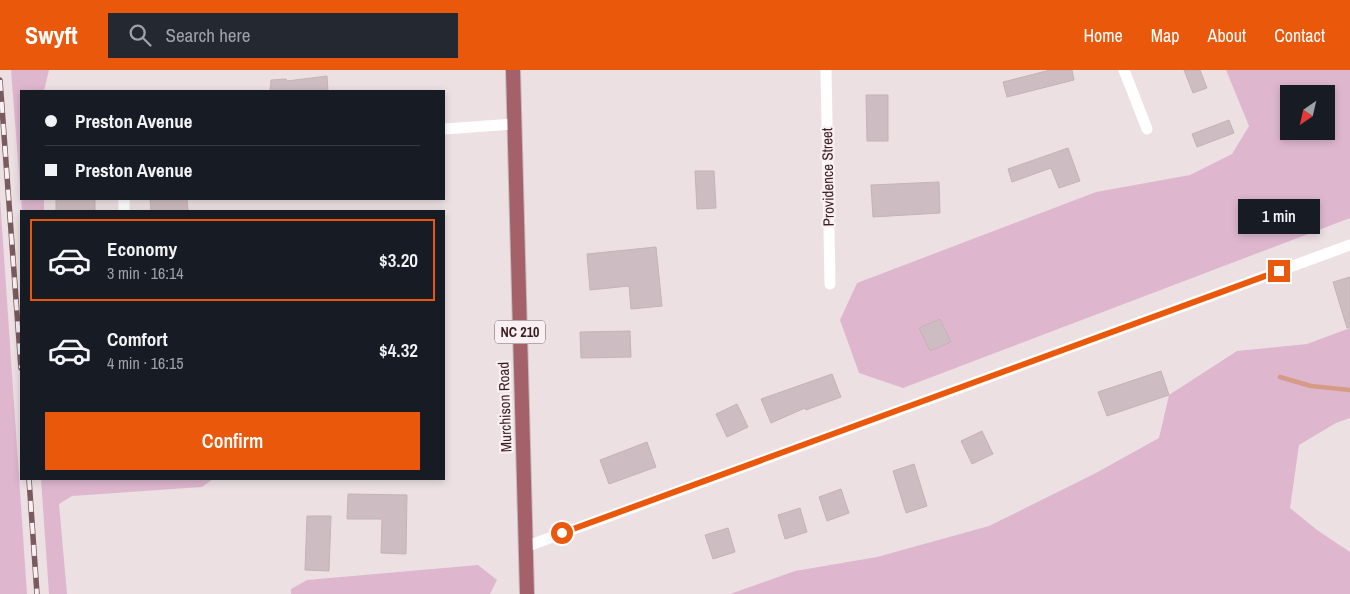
<!DOCTYPE html>
<html lang="en">
<head>
<meta charset="utf-8">
<style>
  :root { --surface:#171b24; --page:#242831; --text:#f1f3f6; --muted:#9ea1a6; --line:#363941; --accent:#ea580c }
  body { margin:0; font-family:"Archivo Narrow",sans-serif; background:var(--page); color:var(--text); height:100vh; display:flex; flex-direction:column; font-size:19px; white-space:nowrap }
  * { box-sizing:border-box; margin:0 }
  p { font-size:16px; color:var(--muted) }
  .icon { flex:none; width:28px; height:28px; fill:none; stroke:currentColor; stroke-width:2; stroke-linecap:round; stroke-linejoin:round }
  .map { position:relative; flex:1; overflow:hidden }
  .details { position:absolute; left:20px; top:140px; width:425px; height:270px; display:flex; flex-direction:column; background:var(--surface); border-radius:0px; box-shadow:0 2px 8px #0003 }
  .details>* { flex:none }
  .hud { position:absolute; left:20px; top:20px; width:425px; height:110px; border-radius:0px; box-shadow:0 2px 8px #0003; display:grid; align-content:center; height:110px; padding:0 25px; background:var(--surface) }
  .needle { width:32px; rotate:214deg }
  .controls { position:absolute; left:1280px; top:15px; display:grid; gap:10px }
  .controls a { display:grid; place-items:center; width:55px; height:55px; border-radius:0px; background:var(--surface); box-shadow:0 2px 8px #0003; font-size:25px }
  .end { position:absolute; width:22px; height:22px; margin:-11px; border:6px solid #ea580c; background:#fff; box-shadow:0 0 0 2px #fff }
  .from { border-radius:50% }
  .bubble { position:absolute; height:35px; border-radius:0px; background:var(--surface); box-shadow:0 2px 8px #0003; font-size:16px; font-weight:600; line-height:35px; text-align:center }
  .hud b { display:flex; align-items:center; gap:18px; height:48px; font-size:19px }
  .hud b+b { border-top:1px solid var(--line) }
  .hud i { width:12px; height:12px; background:var(--text) }
  ul { padding:9px 0 0; list-style:none }
  li { display:flex; align-items:center; gap:15px; height:82px; margin:0 10px 8px; padding:0 15px; border:2px solid transparent; border-radius:0px }
  li div { flex:1 }
  li b { display:block; font-size:19px }
  li em { font-style:normal; font-weight:600 }
  li.on { border-color:var(--accent) }
  li>.icon { width:45px; height:45px; stroke-width:1.5 }
  .button { display:flex; gap:10px; margin-top:auto; padding:10px 25px }
  .button a { flex:1; height:58px; border-radius:0px; background:var(--accent); color:#fff; font-size:20px; font-weight:600; line-height:58px; text-align:center }
  header { display:flex; align-items:center; gap:30px; box-sizing:border-box; height:70px; padding:0 25px; background:var(--accent); color:#fff }
  header strong { font-size:24px }
  nav { display:flex; gap:28px; margin-inline-start:auto; font-size:18px }
  .search { width:350px; height:45px; background:var(--page); display:flex; align-items:center; gap:12px; box-sizing:border-box; padding:0 18px; border-radius:0px; color:var(--muted); font-size:19px }
  .map>svg:first-child { display:block }
  .green { fill:#deb7ce; fill-rule:evenodd }
  .lines { fill:none; stroke-linecap:round; stroke-linejoin:round }
  .stream { stroke:#d59b84; stroke-width:4.5 }
  .building { fill:#cdbcc1; stroke:#c6b2b7 }
  .primary-casing { stroke:#c5bcbd; stroke-width:16 }
  .minor { stroke:#fff; stroke-width:11 }
  .primary { stroke:#a46169; stroke-width:14 }
  .rail-casing { stroke:#795a5e; stroke-width:5.5 }
  .rail { stroke:#f8f0f3; stroke-width:4; stroke-dasharray:11; stroke-linecap:butt }
  .route { stroke:#ea580c; stroke-width:6 }
  .labels { text-anchor:middle; stroke-width:4.5; stroke-linejoin:round; paint-order:stroke }
  .shield { fill:#f8f0f3; stroke:#755e61; stroke-width:1 }
  .shield-label { font-size:14px; font-weight:bold; fill:#3d1f23 }
  .street-label { font-size:15px; fill:#3d1f23; stroke:#f8f0f3 }
</style>
</head>
<body>
<header>
<strong>Swyft</strong>
<div class="search"><svg class="icon" aria-label="search" viewBox="0 0 24 24"><circle cx="10" cy="10" r="6"/><path d="M15 15l6 6"/></svg>Search here</div>
<nav><a>Home</a><a>Map</a><a>About</a><a>Contact</a></nav>
</header>
<div class="map">
<svg width="1350" height="524" viewBox="0 0 1350 524">
  <rect width="100%" height="100%" fill="#ece0e3"/>
  <path class="green" d="M11,0H49L44,21H21V129H44V141H22Z
    M1226,0H1350V148L903,318L859,303L840,250L857,213L1096,122L1190,105L1232,84L1249,56ZM1289,24H1326V61H1289Z
    M0,128L27,524H0Z
    M1350,258V348L1336,353L1299,375L1290,438L1317,460L1350,482V524H730L795,501L877,487L989,456L1094,404L1159,368L1169,325L1237,281L1307,274Z
    M41,409H213L202,417L72,426L59,434L67,524H49Z
    M478,495L497,510L490,524H291V519L307,510Z"/>
  <g class="lines">
    <path class="stream" d="M1280,307L1311,316L1350,320"/>
  </g>
  <path class="building" d="M1050,0H1072L1074,10L1007,27L1003,12Z
    M1184,0H1200L1207,18L1193,23Z
    M327,6L328,21H270L271,10L286,9L287,11Z
    M866,25H888V71H867Z
    M1229,50L1234,63L1197,77L1192,64Z
    M1068,78L1080,111L1059,118L1051,98L1012,112L1008,99Z
    M695,101H714L716,138L697,139Z
    M939,112L940,143L873,147L871,115Z
    M56,129H95V141H56Z
    M150,129H187L188,141H151Z
    M656,177L662,236L631,239L629,216L590,220L587,184Z
    M1350,207V257L1347,258L1333,212Z
    M940,249L951,272L930,281L919,258Z
    M630,261L631,287L581,288L580,262Z
    M1161,301L1169,325L1107,346L1098,322Z
    M832,304L841,327L806,340L805,338L771,353L761,329Z
    M737,334L748,357L727,367L716,344Z
    M982,361L993,384L972,394L961,371Z
    M647,372L656,397L609,414L600,390Z
    M914,394L927,436L906,443L893,401Z
    M841,419L849,443L827,451L819,427Z
    M348,424L407,425L406,484L381,483L382,449H347Z
    M800,438L807,462L785,469L778,445Z
    M307,446H331L329,501L305,500Z
    M728,458L735,482L713,489L705,465Z"/>
  <g class="lines">
    <g class="primary-casing">
      <path id="primary" d="M513,0L527,524"/>
    </g>
    <path class="minor" d="M826,0L830,214
      M1124,0L1147,59
      M444,59L514,54
      M124,129V141
      M525,477L1350,175"/>
    <use href="#primary" class="primary"/>
    <g class="rail-casing">
      <path id="rail" d="M0,10L21,298
        M29,409L37,524"/>
    </g>
    <use href="#rail" class="rail"/>
  </g>
  <g class="lines">
    <path class="route" d="M562,463L1279,201"/>
  </g>
  <g class="labels">
    <rect class="shield" x="495" y="250.5" width="50" height="23" rx="4"/>
    <g class="shield-label">
      <text x="520" y="267">NC 210</text>
    </g>
    <g class="street-label">
      <text transform="translate(828 107) rotate(-91)" y="5">Providence Street</text>
      <text transform="translate(505 337) rotate(-92)" y="5">Murchison Road</text>
    </g>
  </g>
</svg>
<div class="controls">
<a><svg class="needle" viewBox="-14 -14 28 28"><path d="M0-13l5 13h-10z" fill="#e53935"/><path d="M0 13l5-13h-10z" fill="#9ea1a6"/></svg></a>
</div>
<i class="end from" style="left:562px;top:463px"></i>
<i class="end" style="left:1279px;top:201px"></i>
<div class="bubble" style="left:1238px;top:129px;width:82px">1 min</div>
<div class="hud">
<b><i class="from"></i>Preston Avenue</b>
<b><i></i>Preston Avenue</b>
</div>
<section class="details">
<ul>
<li class="on"><svg class="icon" aria-label="car" viewBox="0 0 24 24"><path d="M5 17H2v-5l4-1 3-4h7l3 4 3 1v5h-3M9 17h6M6 11h13"/><circle cx="7" cy="17" r="2"/><circle cx="17" cy="17" r="2"/></svg><div><b>Economy</b><p>3 min · 16:14</p></div><em>$3.20</em></li>
<li><svg class="icon" aria-label="car" viewBox="0 0 24 24"><path d="M5 17H2v-5l4-1 3-4h7l3 4 3 1v5h-3M9 17h6M6 11h13"/><circle cx="7" cy="17" r="2"/><circle cx="17" cy="17" r="2"/></svg><div><b>Comfort</b><p>4 min · 16:15</p></div><em>$4.32</em></li>
</ul>
<div class="button"><a>Confirm</a></div>
</section>
</div>
</body>
</html>
